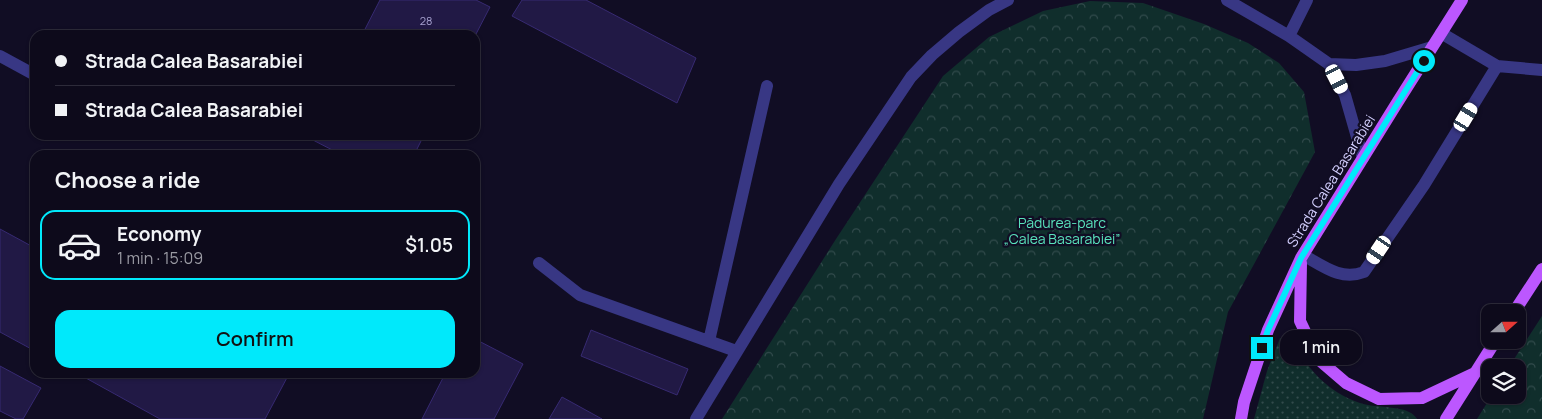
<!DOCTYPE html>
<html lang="en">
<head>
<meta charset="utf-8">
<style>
  :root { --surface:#0d0a1b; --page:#1b1828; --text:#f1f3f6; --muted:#9a9aa3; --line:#2d2b3a; --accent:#00e9fb }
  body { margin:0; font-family:Manrope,sans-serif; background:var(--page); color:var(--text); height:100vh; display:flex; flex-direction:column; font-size:19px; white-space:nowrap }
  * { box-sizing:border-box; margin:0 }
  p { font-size:16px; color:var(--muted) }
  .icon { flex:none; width:28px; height:28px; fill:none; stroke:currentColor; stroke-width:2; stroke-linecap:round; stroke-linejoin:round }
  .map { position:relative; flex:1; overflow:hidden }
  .sheet { position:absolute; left:30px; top:150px; width:450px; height:228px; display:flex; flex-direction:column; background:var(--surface); border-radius:15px; box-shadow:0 1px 4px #0004,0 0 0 1px var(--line) }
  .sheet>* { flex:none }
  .banner { position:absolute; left:30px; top:30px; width:450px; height:110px; border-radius:15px; box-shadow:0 1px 4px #0004,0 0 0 1px var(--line); display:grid; align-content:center; height:110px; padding:0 25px; background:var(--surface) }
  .needle { width:32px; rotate:69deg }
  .tools { position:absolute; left:1481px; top:304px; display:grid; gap:10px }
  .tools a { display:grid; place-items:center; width:45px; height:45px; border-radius:10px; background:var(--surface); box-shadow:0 1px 4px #0004,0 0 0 1px var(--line); font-size:25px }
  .end { position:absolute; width:22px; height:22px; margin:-11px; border:6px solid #00e9fb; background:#111; box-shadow:0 0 0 2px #111 }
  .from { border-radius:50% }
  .bubble { position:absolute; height:35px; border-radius:15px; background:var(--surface); box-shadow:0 1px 4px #0004,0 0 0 1px var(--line); font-size:16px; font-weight:600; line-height:35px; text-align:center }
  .car { position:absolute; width:15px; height:30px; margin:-15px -8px; border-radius:6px; box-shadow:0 0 4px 1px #0007; background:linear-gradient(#fff 24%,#345 0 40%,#fff 0 76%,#345 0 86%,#fff 0) }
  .banner b { display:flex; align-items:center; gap:18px; height:48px; font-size:19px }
  .banner b+b { border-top:1px solid var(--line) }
  .banner i { width:12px; height:12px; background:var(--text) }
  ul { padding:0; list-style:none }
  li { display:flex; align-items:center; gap:15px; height:70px; margin:0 10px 8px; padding:0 15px; border:2px solid var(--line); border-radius:15px }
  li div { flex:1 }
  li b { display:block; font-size:19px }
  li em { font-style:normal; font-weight:600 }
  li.on { border-color:var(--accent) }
  li>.icon { width:45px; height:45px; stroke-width:1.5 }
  h2 { padding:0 25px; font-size:22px; line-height:60px }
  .action { display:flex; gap:10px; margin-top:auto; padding:10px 25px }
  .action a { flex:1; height:58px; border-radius:15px; background:var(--accent); color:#111; font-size:20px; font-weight:600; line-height:58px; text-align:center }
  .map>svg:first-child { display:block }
  .grass { fill:url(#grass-dots) }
  .forest { fill:url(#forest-crowns) }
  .building { fill:#211945; stroke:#372a72 }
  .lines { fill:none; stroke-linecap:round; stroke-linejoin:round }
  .minor { stroke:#383784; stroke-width:12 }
  .major { stroke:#bc57ff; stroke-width:12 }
  .route { stroke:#00e9fb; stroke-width:6 }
  .labels { text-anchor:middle; stroke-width:4.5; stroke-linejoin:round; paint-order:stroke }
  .number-label { font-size:11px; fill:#a7a2d0 }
  .street-label { font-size:14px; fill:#d4d0ff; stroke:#110d24 }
  .park-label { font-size:14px; fill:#59e2bc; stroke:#110d24 }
</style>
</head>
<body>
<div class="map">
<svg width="1542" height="419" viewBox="0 0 1542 419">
  <defs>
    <pattern id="grass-dots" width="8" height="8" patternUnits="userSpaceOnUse" patternTransform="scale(1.25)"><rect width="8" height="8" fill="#102e2c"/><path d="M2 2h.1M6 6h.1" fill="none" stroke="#324b4c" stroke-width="1.8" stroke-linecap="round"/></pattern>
    <pattern id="forest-crowns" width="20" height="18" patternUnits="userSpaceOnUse" patternTransform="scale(1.25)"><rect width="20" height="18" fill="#102e2c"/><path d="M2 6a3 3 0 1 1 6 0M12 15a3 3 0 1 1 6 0" fill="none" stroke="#324b4c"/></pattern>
  </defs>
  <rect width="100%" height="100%" fill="#110d24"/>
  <path class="grass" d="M1280,338L1291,339C1308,369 1327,392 1360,403C1376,409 1409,404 1417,419H1254L1267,371Z"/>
  <path class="forest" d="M1090,1L1143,3L1204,24L1248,43L1279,63L1304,92L1315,152L1228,312L1203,419H722L836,239L943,76L989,37L1043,11Z
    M1542,316V419H1477L1492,395H1518V368L1509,367Z"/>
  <path class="building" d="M380,0H476L490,7L475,36L362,35Z
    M522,0H586L696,58L677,103L512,16Z
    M310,135H424L414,155H342L309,138Z
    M0,229L35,248V351L0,332Z
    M591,330L688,369L677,395L581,356Z
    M475,339L523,364L494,419H422L446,372H475Z
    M0,366L41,388L23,419H16L0,411Z
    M75,372H290L265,419H160Z
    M562,397L602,419H549Z"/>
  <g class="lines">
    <path class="minor" d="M1227,0L1289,36L1329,64L1345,95L1363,158
      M1289,36L1307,0
      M0,56L35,75
      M1329,64L1356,65L1385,61L1432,47
      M1497,66L1542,70
      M1303,255C1323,266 1341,281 1364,272L1424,185L1497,66L1441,33
      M539,263L580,295L736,351
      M709,341L767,86
      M696,419L839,184L911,77L932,55L959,32L989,10L1008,0"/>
    <path class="major" d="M1301,263L1300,321L1318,359L1346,383L1379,399L1422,398L1475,373
      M1514,312L1542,269
      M1241,419L1244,402L1268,330L1301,258L1397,103L1462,0
      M1446,419L1496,340"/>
  </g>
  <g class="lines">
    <path class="route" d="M1262,348L1268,330L1301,258L1424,61"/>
  </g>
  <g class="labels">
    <g class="number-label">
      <text x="426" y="25">28</text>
    </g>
    <g class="street-label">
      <text transform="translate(1331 181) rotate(-58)" y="5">Strada Calea Basarabiei</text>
    </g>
    <g class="park-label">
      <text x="1062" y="228">Pădurea-parc<tspan x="1062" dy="16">„Calea Basarabiei”</tspan></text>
    </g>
  </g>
</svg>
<div class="tools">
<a><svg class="needle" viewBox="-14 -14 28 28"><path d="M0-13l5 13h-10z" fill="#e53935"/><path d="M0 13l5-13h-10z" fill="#9a9aa3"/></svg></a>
<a><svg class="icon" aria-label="layers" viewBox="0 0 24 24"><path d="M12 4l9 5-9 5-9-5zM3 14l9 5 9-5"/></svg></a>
</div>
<i class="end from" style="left:1424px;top:61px"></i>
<i class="end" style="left:1262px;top:348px"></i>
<div class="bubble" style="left:1280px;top:330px;width:82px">1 min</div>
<i class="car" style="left:1337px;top:79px;rotate:153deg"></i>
<i class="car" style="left:1466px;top:117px;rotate:31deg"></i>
<i class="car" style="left:1379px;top:250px;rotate:214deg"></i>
<div class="banner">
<b><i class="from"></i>Strada Calea Basarabiei</b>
<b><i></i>Strada Calea Basarabiei</b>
</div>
<section class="sheet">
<h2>Choose a ride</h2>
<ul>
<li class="on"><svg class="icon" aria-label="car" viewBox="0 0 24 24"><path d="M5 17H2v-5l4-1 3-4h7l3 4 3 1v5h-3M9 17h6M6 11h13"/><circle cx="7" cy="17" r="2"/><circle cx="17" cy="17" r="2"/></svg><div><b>Economy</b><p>1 min · 15:09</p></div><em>$1.05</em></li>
</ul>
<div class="action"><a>Confirm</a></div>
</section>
</div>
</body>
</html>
